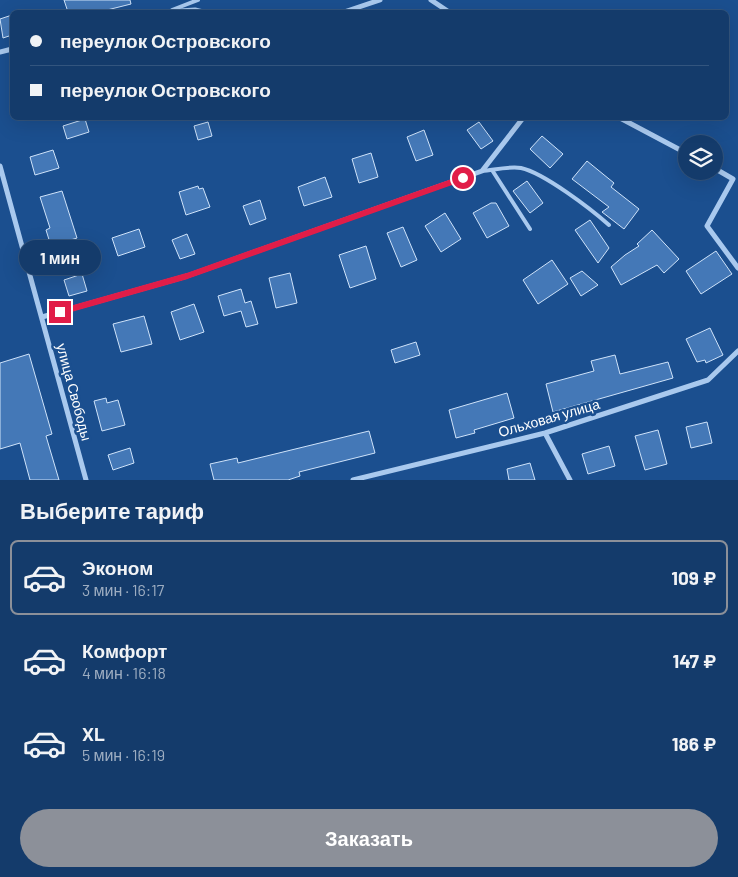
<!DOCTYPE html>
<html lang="ru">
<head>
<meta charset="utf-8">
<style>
  :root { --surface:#143b6b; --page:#214673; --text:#f1f3f6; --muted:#9dadc1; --line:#33557e; --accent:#8c9099 }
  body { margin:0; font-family:Barlow,sans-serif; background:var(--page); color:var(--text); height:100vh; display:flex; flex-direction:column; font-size:19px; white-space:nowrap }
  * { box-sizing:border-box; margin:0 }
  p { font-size:16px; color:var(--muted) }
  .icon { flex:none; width:28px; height:28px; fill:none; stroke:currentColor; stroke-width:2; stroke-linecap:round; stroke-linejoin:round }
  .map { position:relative; height:480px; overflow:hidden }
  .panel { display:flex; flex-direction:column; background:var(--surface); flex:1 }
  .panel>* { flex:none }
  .top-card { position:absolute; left:10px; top:10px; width:719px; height:110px; border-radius:8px; box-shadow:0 5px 20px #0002,0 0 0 1px var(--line); display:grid; align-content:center; height:110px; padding:0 20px; background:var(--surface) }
  .fabs { position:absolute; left:678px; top:135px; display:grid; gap:10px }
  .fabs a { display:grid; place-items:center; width:45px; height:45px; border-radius:50%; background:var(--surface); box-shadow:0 5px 20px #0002,0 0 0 1px var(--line); font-size:25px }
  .end { position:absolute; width:22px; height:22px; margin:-11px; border:6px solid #e11d48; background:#fff; box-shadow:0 0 0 2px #fff }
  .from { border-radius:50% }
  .bubble { position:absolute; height:35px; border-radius:18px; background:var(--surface); box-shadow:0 5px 20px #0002,0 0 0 1px var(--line); font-size:16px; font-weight:700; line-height:35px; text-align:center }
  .top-card b { display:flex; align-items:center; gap:18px; height:48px; font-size:19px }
  .top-card b+b { border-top:1px solid var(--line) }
  .top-card i { width:12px; height:12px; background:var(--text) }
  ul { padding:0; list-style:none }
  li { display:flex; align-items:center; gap:15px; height:75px; margin:0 10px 8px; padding:0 10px; border:2px solid transparent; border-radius:8px }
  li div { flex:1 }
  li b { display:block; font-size:19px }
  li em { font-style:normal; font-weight:700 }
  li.current { border-color:var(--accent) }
  li>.icon { width:45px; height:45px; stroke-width:1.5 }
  h2 { padding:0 20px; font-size:22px; line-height:60px }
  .cta { display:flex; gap:10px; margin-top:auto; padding:10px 20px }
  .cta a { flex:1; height:58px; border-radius:30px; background:var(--accent); color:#fff; font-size:20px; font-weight:700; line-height:58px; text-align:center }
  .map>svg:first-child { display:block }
  .building { fill:#4478b7; stroke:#cfe3fa }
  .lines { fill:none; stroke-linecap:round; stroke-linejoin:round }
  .service { stroke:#a9c9ee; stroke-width:4 }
  .minor { stroke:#a9c9ee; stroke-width:5 }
  .route { stroke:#e11d48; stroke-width:6 }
  .labels { text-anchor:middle; stroke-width:5; stroke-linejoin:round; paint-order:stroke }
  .street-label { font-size:14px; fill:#fff; stroke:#1b4f8f }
</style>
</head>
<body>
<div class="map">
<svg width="738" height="480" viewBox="0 0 738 480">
  <rect width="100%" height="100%" fill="#1b4f8f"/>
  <path class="building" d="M64,0H130L131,4L99,12H68Z
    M12,15V35L3,38L0,19Z
    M85,119L89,132L67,139L63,126Z
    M208,122L212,136L198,140L194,126Z
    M479,122L493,141L481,149L467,130Z
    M424,130L433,155L416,161L407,137Z
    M542,136L563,154L550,168L530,149Z
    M53,150L59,168L35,175L30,157Z
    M371,153L378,177L359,183L352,159Z
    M587,161L614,183L611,187L639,209L624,229L602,212L609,207L572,179Z
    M325,177L332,197L304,206L298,187Z
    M527,181L543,203L530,213L513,191Z
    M198,186L199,189L203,188L210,207L186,215L179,192Z
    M62,191L77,238L51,246L46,230L50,228L40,197Z
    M260,200L266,219L250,225L243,206Z
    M491,203H496L509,226L487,238L473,213Z
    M445,213L461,239L441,252L425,226Z
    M590,220L609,248L598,263L575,230Z
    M403,227L417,260L401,267L387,233Z
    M139,229L145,247L118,256L112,238Z
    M652,230L679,259L664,273L657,265L621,285L611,267L625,255L639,246L637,244Z
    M187,234L195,254L180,259L172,240Z
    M366,246L376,279L350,288L339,255Z
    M716,251L732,274L701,294L686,271Z
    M552,260L568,284L538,304L523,280Z
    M582,271L598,285L581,296L570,278Z
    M290,273L297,303L276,308L269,278Z
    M82,274L87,291L69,296L64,280Z
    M241,289L245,303L251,301L258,324L246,327L241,311L224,316L218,296Z
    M194,304L204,332L180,340L171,312Z
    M144,316L152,344L121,352L113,324Z
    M710,328L723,355L706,363L705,360L697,362L686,339Z
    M416,342L420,355L395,363L391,350Z
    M29,354L52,434L46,436L59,480H30L20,443L0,449V363Z
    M615,355L620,374L668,362L673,378L553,412L546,384L594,371L591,361Z
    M507,393L514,418L474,430L475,433L456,438L449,410Z
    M106,398L107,403L118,400L125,425L102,431L94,401Z
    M707,422L712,443L691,448L686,427Z
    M658,430L667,464L645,470L635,436Z
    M369,431L375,453L299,472L300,476L288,480H214L210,464L237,458L238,463Z
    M609,446L615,466L588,474L582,454Z
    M130,448L134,463L113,470L108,455Z
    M530,463L535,480H509L507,469Z"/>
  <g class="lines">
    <path class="service" d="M172,10L198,0
      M492,170L530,229
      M482,171C494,170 509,166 521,168C544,173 591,209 609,225"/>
    <path class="minor" d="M431,0L449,12
      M164,12L195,10L203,12
      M344,12L380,0
      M0,52L12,49
      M620,118L686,153
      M0,166L86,480
      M714,168L733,179L707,226L738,268
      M42,317L187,276L482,171L523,118
      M545,433L570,480
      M353,480L545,433L708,380L738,351"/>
  </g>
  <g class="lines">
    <path class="route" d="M60,312L187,276L463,178"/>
  </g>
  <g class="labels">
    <g class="street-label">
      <text transform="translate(74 392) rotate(75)" y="5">улица Свободы</text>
      <text transform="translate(549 418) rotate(-16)" y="5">Ольховая улица</text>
    </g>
  </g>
</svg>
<div class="fabs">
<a><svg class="icon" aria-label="layers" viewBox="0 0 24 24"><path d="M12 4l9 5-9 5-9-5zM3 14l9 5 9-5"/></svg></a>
</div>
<i class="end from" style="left:463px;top:178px"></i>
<i class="end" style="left:60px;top:312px"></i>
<div class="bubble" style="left:19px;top:240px;width:82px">1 мин</div>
<div class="top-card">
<b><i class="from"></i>переулок Островского</b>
<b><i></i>переулок Островского</b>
</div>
</div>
<section class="panel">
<h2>Выберите тариф</h2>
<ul>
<li class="current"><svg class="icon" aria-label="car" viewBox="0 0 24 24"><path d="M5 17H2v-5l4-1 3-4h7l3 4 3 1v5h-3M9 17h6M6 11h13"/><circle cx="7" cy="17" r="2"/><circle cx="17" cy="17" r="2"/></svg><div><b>Эконом</b><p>3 мин · 16:17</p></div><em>109 ₽</em></li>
<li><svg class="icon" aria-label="car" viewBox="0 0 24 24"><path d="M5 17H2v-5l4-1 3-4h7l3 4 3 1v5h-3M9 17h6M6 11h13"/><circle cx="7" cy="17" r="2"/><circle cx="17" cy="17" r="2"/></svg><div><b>Комфорт</b><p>4 мин · 16:18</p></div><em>147 ₽</em></li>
<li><svg class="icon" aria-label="car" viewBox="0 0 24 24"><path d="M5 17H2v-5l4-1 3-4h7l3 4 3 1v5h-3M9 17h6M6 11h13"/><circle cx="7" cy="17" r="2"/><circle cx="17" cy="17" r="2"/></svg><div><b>XL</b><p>5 мин · 16:19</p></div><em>186 ₽</em></li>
</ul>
<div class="cta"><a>Заказать</a></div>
</section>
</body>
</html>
